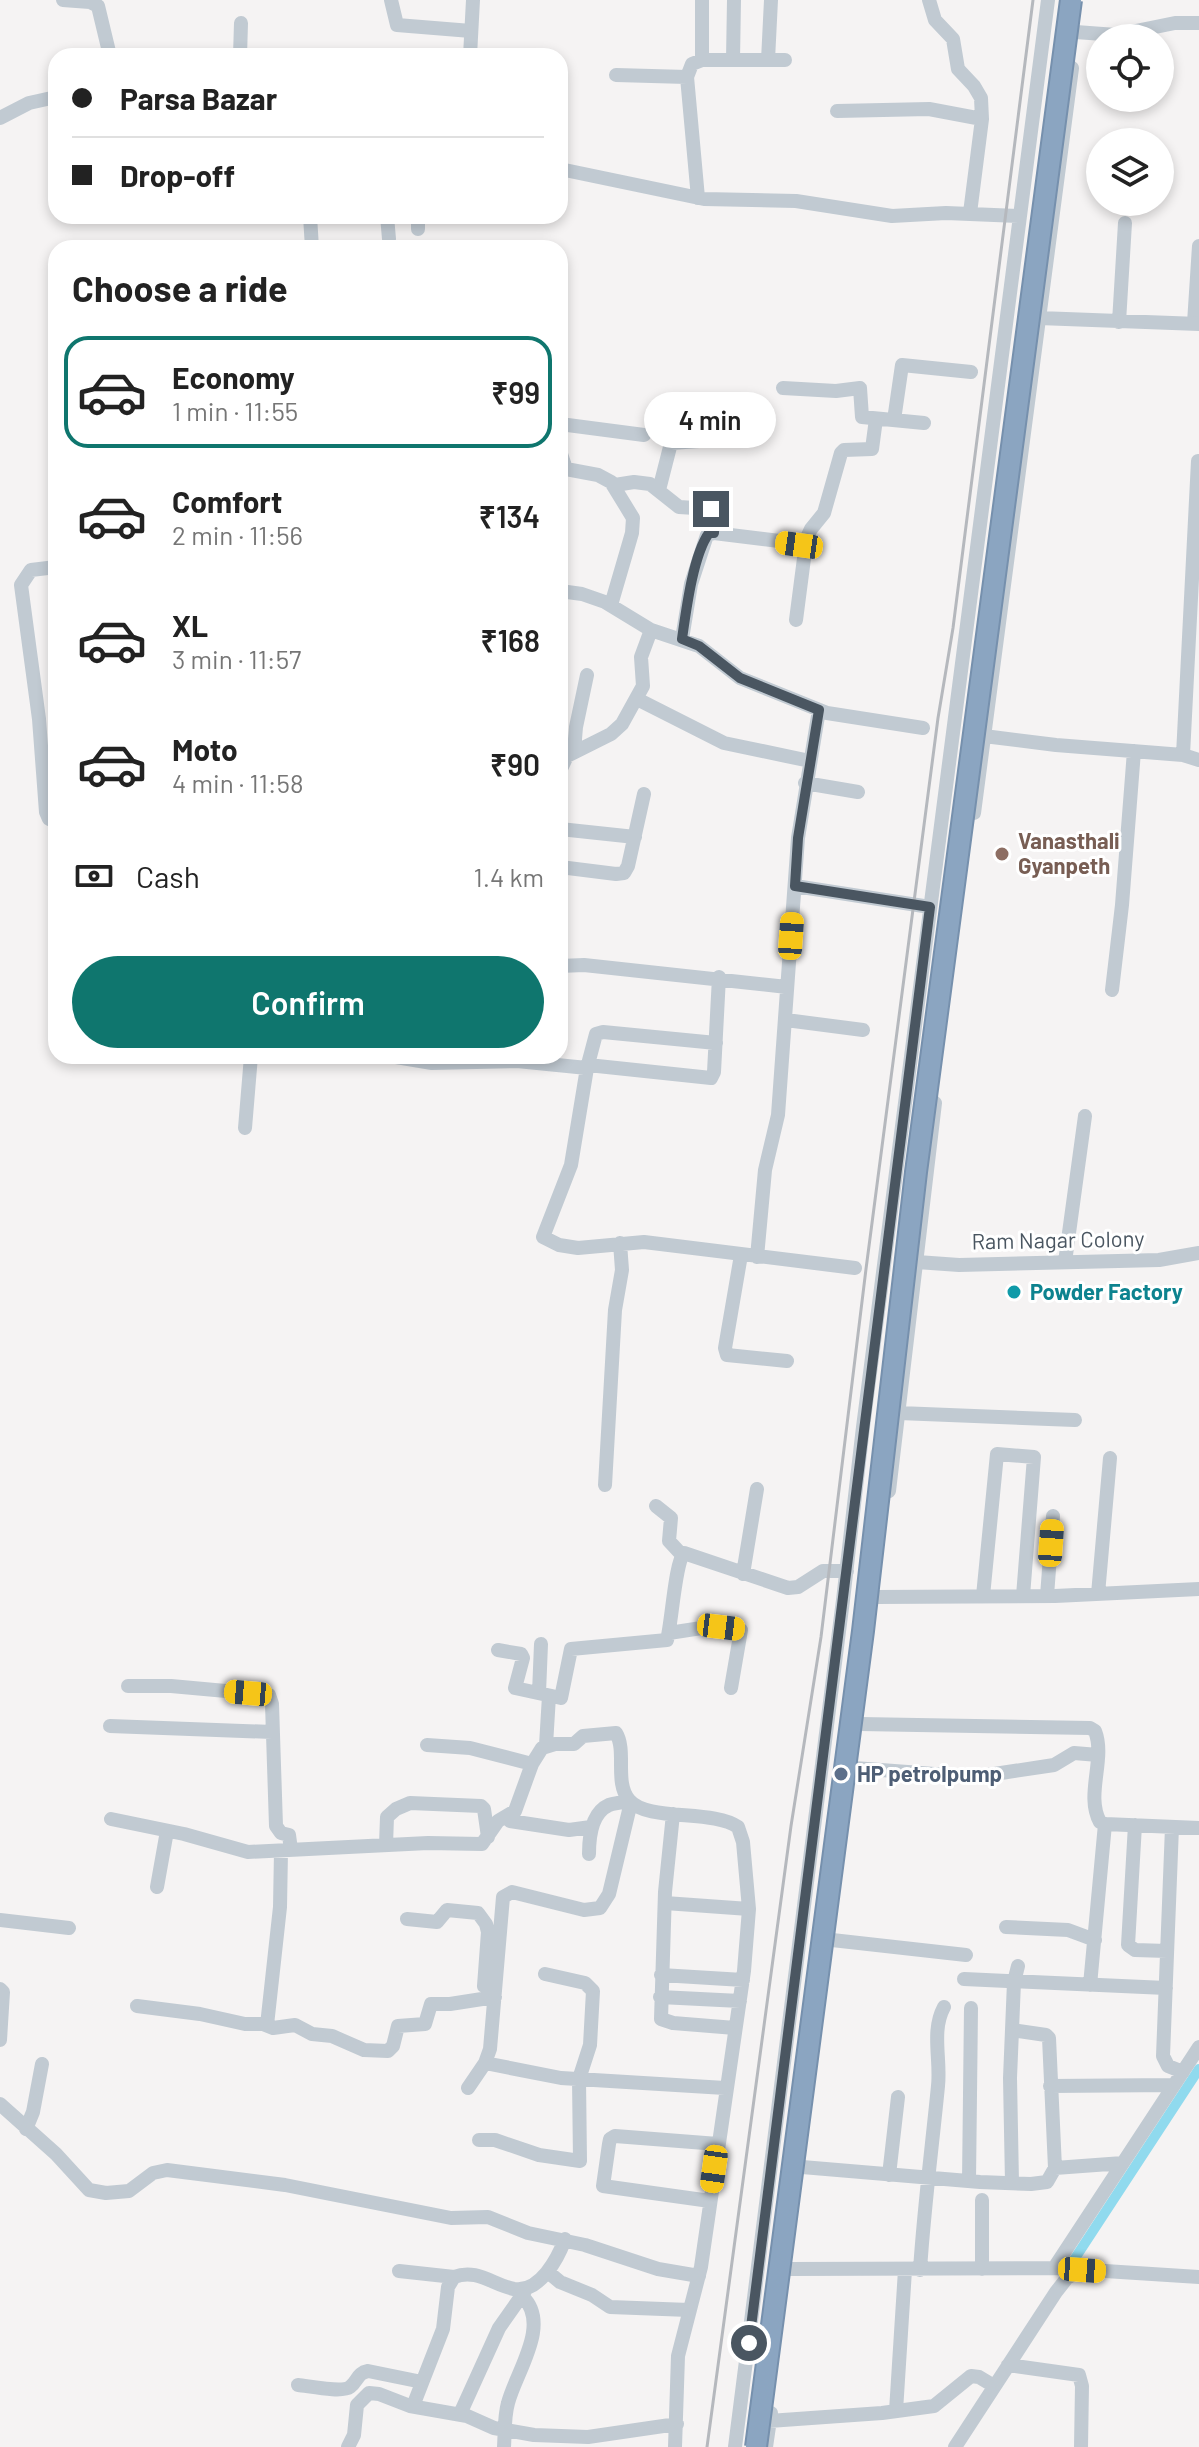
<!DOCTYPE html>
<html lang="en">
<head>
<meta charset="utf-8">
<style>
  :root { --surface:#fff; --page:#f2f2f2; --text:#222; --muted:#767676; --line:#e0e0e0; --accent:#0f766e }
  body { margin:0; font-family:Barlow,sans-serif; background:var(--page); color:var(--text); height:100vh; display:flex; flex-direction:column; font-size:30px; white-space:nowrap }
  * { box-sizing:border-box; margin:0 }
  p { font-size:26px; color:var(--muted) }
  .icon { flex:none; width:44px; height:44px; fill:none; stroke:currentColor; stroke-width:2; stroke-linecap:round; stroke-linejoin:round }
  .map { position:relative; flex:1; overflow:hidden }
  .panel { position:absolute; left:48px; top:240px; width:520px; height:824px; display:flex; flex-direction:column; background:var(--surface); border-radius:24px; box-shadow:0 4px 12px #0003 }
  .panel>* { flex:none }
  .guide { position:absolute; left:48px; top:48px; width:520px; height:176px; border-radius:24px; box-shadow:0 4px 12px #0003; display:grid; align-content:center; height:176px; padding:0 24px; background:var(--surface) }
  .fabs { position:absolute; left:1086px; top:24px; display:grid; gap:16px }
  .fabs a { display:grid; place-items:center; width:88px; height:88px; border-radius:50%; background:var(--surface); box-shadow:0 4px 12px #0003; font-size:40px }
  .end { position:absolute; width:36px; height:36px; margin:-18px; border:10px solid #4a5661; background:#fff; box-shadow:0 0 0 4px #fff }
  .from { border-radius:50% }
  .bubble { position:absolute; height:56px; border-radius:28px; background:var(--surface); box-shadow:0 4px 12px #0003; font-size:26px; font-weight:600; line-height:56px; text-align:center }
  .car { position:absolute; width:24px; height:48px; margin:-24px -12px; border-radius:10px; box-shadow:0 0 6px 2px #0007; background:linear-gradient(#f5c518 24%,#345 0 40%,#f5c518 0 76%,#345 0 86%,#f5c518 0) }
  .guide b { display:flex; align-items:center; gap:28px; height:76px; font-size:30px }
  .guide b+b { border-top:2px solid var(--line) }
  .guide i { width:20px; height:20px; background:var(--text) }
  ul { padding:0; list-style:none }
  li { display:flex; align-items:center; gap:24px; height:112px; margin:0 16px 12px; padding:0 8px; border:4px solid transparent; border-radius:24px }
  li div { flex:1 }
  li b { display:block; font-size:30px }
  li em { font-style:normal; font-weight:600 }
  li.selected { border-color:var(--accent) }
  li>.icon { width:72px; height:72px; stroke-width:1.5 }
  h2 { padding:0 24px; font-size:36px; line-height:96px }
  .pay { display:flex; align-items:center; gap:20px; height:88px; padding:0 24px; font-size:30px }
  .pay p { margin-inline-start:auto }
  .button { display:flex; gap:16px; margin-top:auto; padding:16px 24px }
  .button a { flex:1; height:92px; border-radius:48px; background:var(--accent); color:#fff; font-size:32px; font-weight:600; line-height:92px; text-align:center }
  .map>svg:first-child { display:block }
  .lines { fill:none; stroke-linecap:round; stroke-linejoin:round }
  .canal { stroke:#90daee; stroke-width:10 }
  .minor { stroke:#c1cad2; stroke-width:14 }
  .rail { stroke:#b5b8bd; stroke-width:3 }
  .highway-bridge-casing { stroke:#7690ad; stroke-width:24; stroke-linecap:butt }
  .highway-bridge { stroke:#8ba5c1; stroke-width:20 }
  .route { stroke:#4a5661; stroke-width:10 }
  .education-dot { fill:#8d6e63; stroke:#fff; stroke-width:3 }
  .culture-dot { fill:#0f9aa8; stroke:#fff; stroke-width:3 }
  .service-dot { fill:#5c6f8a; stroke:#fff; stroke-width:3 }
  .labels { text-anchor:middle; stroke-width:6; stroke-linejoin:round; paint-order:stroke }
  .education-label { font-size:22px; font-weight:bold; fill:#785e54; stroke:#fff; text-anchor:start }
  .street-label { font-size:22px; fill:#4a5661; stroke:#fff }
  .culture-label { font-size:22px; font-weight:bold; fill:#0d838f; stroke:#fff; text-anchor:start }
  .service-label { font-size:22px; font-weight:bold; fill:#4e5e75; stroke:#fff; text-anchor:start }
</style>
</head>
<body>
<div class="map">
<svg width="1199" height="2447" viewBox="0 0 1199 2447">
  <rect width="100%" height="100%" fill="#f5f3f3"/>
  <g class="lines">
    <path class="canal" d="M1066,2272L1199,2069"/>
    <path class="minor" d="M63,0L90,2L98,6L110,56
      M391,0L397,25L471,31
      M702,0V60
      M929,0L935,20L953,39L958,69L974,86L981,98L982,119L970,213
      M1076,32L1116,35L1175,23H1199
      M240,56L241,23
      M470,56L473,0
      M733,60L734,0
      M768,60L771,0
      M616,75L687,77L698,198
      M687,77L692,64L702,60H785
      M837,111L929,109L982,119
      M0,118L29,103L56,97
      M560,169L704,199L796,201L892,216L946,213L1020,216
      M310,216L312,248
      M387,216L389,239
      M418,216V229
      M1039,318L1199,324
      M1119,322L1125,223
      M1194,323L1199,246
      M783,388L836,391L860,388L862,417L924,423
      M894,420L902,365L971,372
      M560,424L644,435
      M560,451L566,469L598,475L611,482L633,518L632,533L611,605
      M615,485L634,482L650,484L679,507L711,509L715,514L714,533
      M659,490L671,443L713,440
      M56,567L31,570L21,585L39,719L46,812L49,819L56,821
      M560,591L582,594L605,602L651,630L699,646L740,678L827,713L923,728
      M796,620L806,543
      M682,639L691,584L707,535L714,533L804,544L811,529L824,513L841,453L844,450L872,449L876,419
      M637,699L724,743L810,761
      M984,736L1056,745L1183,755L1199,760
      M574,751L576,727L587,675
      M1183,755L1198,461
      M560,771L567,756L611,734L622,724L643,686L641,657L651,630
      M805,783L858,792
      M974,813L1072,68
      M560,829L635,837
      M560,867L616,874L624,873L628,866L644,794
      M795,886L930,907
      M560,966L584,965L787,987
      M1112,990L1122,905L1134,751
      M786,1020L863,1030
      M716,1043L603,1032L596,1034L587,1068L571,1165L543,1237L559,1245L578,1248L644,1242L855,1268
      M390,1056L432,1063L517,1061L587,1068
      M588,1065L711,1078L714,1072L719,977
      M245,1128L251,1056
      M741,1255L725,1348L727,1355L787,1361
      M757,1257L765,1170L778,1115L798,838L819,710
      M917,1262L959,1265L1159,1260L1199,1253
      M1065,1262L1085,1116
      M899,1413L1075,1420
      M605,1485L615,1310L622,1270L620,1243
      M889,1491L935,1103
      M656,1506L671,1518L669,1541L682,1555
      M743,1574L757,1489
      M1098,1594L1110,1458
      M983,1596L997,1454L1034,1457L1023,1596
      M1047,1596L1053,1516
      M876,1597L1055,1596L1199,1589
      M669,1633L708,1627L741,1630L731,1688
      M498,1650L521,1654L523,1658L515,1688L561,1698L571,1649L667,1640C672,1621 675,1563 684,1553L788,1588L798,1587L823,1571H847
      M128,1686H171L269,1695L272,1704L276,1826L281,1833L289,1835L291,1850
      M539,1693L541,1644
      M860,1724L1090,1728L1095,1731C1106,1759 1085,1795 1100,1822L1105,1824L1199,1828
      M110,1726L272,1732
      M427,1745L470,1748L532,1764
      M546,1745L549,1696
      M854,1768L961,1776L988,1775L1054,1765L1074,1753L1098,1755
      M673,1814L665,1892L661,2019L673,2023L735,2028
      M111,1819L184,1834L248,1852L428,1843L482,1844L498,1821L515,1811L532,1764L542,1748L555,1744H574L583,1736L616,1733C627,1751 614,1782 629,1800C647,1822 713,1809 738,1827L743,1842L749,1909L744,1971L701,2267L678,2356L675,2447
      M510,1821L569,1830L591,1827
      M1135,1825L1128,1945L1135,1950L1167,1951
      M1172,1827L1163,2056L1168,2066L1183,2072
      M386,1845L387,1817L396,1809L410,1803L481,1806L484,1809L488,1837
      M589,1854C589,1838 591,1813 609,1805C615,1803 622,1803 629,1800
      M157,1887L167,1831
      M665,1903L749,1909
      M407,1919L437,1922L447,1910L478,1913L486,1924L488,1932L484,1986L495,1991
      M0,1920L69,1928
      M1006,1927L1068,1930L1095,1940
      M832,1940L966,1955
      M661,1975L743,1980
      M964,1979L1166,1988
      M1090,1985L1105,1824
      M0,1989L3,1992L0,2040
      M660,1997L740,2001
      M137,2006L200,2014L245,2024H263L273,2028L295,2025L312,2034L332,2036L364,2050L388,2051L393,2046L398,2026L425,2024L431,2004H450L495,1997
      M267,2025L280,1907L281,1851
      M485,2063L561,2078L725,2088
      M1050,2086L1174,2085
      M468,2088L485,2063L490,2049L503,1897L512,1892L584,1910L600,1908L609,1894L631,1802
      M0,2104L56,2154L89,2190L106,2193L129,2191L153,2173L167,2170L285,2185L451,2218L488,2217L528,2233L585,2245L658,2269L699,2276
      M26,2129L33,2112L42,2064
      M479,2140H495L539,2155L580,2161L579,2079L590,2045L593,1991L585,1983L545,1974
      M802,2167L980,2182L1031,2184L1047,2182L1055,2168L1049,2038L1046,2035L1012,2030
      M1055,2168L1123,2163
      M889,2175L898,2097
      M969,2181L971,2008
      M1012,2183L1010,2078L1014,1982L1018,1966
      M710,2201L603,2186L609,2144L610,2139L615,2136L718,2144
      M1054,2268L1199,2047
      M789,2269L1058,2268L1199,2277
      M982,2269V2200
      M920,2270C924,2208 932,2147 938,2086C941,2059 931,2031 944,2007
      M399,2271L454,2277
      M548,2272L560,2282L592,2295L610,2307L689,2310
      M1008,2365L1079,2375L1082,2386L1081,2447
      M298,2385C309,2386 342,2393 350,2387C358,2381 357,2373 368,2371L422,2382
      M413,2406L443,2329L448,2287L454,2277C477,2268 493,2285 514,2289C540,2293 558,2258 565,2239
      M896,2411L905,2270
      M460,2414L499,2328L525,2291
      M769,2421L882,2413L934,2406L971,2376L979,2377L994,2386
      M348,2447L354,2435L357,2405L369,2393L379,2394L410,2406L467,2416L494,2428L534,2435L588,2437L677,2424
      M504,2447C505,2432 504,2417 508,2403C516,2372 551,2325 523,2297
      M735,2447L843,1600L863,1427L1048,0
      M766,2447L771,2413
      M955,2447L1056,2292L1067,2278L1081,2270"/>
    <path class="rail" d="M707,2447L791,1826L821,1637L866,1269L938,718L953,628L1033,0"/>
    <g class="highway-bridge-casing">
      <path id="highway-bridge" d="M756,2447L863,1631L916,1172L1071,0"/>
    </g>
    <use href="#highway-bridge" class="highway-bridge"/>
  </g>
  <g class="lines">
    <path class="route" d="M711,509L715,514L714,533H709C693,555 686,611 682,639L699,646L740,678L819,710L798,838L795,886L930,907L749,2343"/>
  </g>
  <circle class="education-dot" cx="1002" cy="854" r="8"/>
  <circle class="culture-dot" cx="1014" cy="1292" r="8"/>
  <circle class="service-dot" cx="841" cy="1774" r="8"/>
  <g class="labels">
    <g class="education-label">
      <text x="1018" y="849">Vanasthali<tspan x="1018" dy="25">Gyanpeth</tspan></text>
    </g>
    <g class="street-label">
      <text transform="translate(1058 1240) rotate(-1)" y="8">Ram Nagar Colony</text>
    </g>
    <g class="culture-label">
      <text x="1030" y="1300">Powder Factory</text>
    </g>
    <g class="service-label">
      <text x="857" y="1782">HP petrolpump</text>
    </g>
  </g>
</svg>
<div class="fabs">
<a><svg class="icon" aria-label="locate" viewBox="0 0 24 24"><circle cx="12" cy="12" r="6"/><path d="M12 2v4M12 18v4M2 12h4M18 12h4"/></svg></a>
<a><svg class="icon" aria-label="layers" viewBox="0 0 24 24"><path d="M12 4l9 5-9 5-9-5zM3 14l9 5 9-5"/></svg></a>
</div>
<i class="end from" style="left:749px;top:2343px"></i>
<i class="end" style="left:711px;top:509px"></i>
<div class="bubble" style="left:644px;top:392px;width:132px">4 min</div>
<i class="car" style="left:799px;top:545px;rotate:278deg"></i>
<i class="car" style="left:791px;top:936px;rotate:4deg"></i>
<i class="car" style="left:1051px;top:1543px;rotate:4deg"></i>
<i class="car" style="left:721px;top:1627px;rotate:97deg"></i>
<i class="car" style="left:248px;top:1693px;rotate:275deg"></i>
<i class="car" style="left:714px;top:2169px;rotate:188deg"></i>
<i class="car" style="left:1082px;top:2270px;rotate:94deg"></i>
<div class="guide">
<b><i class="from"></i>Parsa Bazar</b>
<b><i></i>Drop-off</b>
</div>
<section class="panel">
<h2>Choose a ride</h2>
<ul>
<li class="selected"><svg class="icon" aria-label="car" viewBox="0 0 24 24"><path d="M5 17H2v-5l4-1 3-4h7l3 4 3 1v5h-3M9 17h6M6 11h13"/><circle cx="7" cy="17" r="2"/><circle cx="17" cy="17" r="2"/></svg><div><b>Economy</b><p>1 min · 11:55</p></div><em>₹99</em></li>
<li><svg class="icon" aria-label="car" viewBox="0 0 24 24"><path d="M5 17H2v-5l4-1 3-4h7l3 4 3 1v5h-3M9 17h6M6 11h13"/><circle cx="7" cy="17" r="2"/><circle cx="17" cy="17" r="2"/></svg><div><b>Comfort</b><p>2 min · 11:56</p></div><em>₹134</em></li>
<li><svg class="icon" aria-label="car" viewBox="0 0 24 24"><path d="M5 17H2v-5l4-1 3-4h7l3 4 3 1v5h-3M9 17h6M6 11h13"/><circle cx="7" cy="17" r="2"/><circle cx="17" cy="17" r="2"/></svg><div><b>XL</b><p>3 min · 11:57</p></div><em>₹168</em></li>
<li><svg class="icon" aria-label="car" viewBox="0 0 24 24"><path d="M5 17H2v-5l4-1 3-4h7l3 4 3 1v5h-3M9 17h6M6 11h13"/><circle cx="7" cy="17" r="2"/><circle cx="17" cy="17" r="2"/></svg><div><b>Moto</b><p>4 min · 11:58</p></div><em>₹90</em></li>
</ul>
<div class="pay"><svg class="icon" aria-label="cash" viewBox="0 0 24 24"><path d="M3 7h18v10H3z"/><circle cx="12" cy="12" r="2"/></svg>Cash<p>1.4 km</p></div>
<div class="button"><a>Confirm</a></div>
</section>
</div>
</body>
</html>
